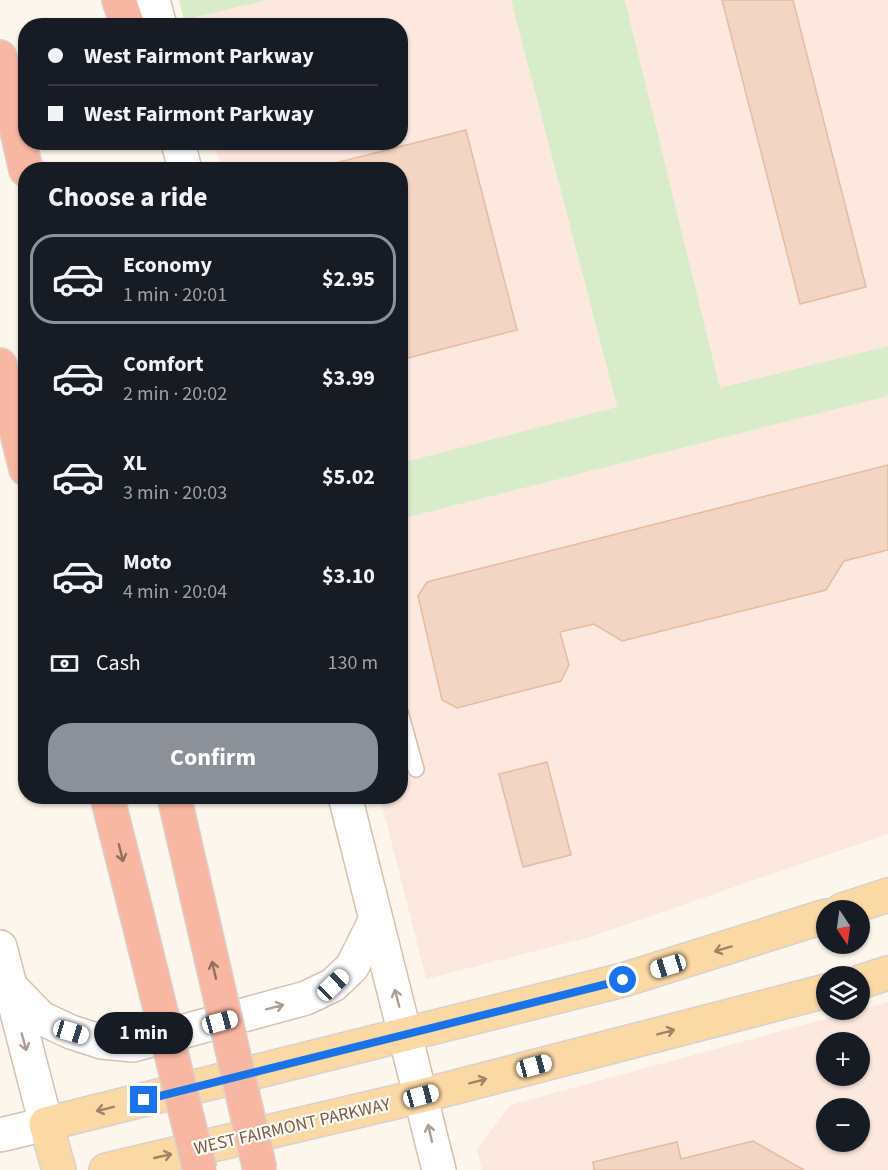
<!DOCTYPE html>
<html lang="en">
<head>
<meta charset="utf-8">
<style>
  :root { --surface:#171b24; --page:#242831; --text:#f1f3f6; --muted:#9ea1a6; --line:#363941; --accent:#8c9099 }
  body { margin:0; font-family:"Source Sans 3",sans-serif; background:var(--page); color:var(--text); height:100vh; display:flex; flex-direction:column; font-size:22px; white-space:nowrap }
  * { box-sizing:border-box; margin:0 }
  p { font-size:20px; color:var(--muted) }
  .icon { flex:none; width:33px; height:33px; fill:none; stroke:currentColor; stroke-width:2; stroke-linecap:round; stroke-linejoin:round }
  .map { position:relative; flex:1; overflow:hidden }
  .details { position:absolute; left:18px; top:162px; width:390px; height:642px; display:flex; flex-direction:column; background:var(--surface); border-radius:24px; box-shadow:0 2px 4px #0004 }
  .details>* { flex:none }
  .hud { position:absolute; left:18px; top:18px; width:390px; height:132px; border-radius:24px; box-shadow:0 2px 4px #0004; display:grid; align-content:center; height:132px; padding:0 30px; background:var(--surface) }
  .needle { width:39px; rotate:167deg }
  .tools { position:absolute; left:816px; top:900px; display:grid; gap:12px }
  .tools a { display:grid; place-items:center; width:54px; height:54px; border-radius:50%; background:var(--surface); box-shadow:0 2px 4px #0004; font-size:30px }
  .end { position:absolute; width:27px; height:27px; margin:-14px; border:8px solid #1a73e8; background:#fff; box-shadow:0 0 0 3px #fff }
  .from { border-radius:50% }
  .bubble { position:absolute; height:42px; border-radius:21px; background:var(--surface); box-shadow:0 2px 4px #0004; font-size:20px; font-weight:700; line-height:42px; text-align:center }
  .car { position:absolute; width:18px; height:36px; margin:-18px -9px; border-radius:8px; box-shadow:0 0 4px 2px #0007; background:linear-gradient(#fff 24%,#345 0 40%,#fff 0 76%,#345 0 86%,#fff 0) }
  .hud b { display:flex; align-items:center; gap:21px; height:57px; font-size:22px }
  .hud b+b { border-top:2px solid var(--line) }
  .hud i { width:15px; height:15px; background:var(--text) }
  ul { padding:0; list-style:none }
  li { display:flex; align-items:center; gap:18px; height:90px; margin:0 12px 9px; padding:0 18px; border:3px solid transparent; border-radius:24px }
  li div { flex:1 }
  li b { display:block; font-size:22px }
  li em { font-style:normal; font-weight:700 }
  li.on { border-color:var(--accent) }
  li>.icon { width:54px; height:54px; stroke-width:1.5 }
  h2 { padding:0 30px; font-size:27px; line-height:72px }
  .pay { display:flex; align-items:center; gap:15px; height:66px; padding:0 30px; font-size:22px }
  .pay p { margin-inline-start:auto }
  .cta { display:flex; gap:12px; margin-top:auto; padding:12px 30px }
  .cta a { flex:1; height:69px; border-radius:24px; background:var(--accent); color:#fff; font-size:24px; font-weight:700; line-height:69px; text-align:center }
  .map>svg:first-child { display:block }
  .commercial { fill:#fde8e0; fill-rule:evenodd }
  .green { fill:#d8ecc9 }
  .building { fill:#f3d5c3; stroke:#e6bba3; stroke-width:1.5 }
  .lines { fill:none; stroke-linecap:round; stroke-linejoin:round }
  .service-casing { stroke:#d1beb0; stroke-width:18 }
  .secondary-casing { stroke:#d6c0b0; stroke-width:36 }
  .primary-casing { stroke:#dad1cd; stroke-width:36 }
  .motorway-casing { stroke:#dad1cd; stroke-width:36 }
  .service { stroke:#fff; stroke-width:15 }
  .secondary { stroke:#fff; stroke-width:33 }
  .primary { stroke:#fbd9a5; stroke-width:33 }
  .motorway { stroke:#f7b7a3; stroke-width:33 }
  .motorway-bridge-casing { stroke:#dad1cd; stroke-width:36; stroke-linecap:butt }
  .motorway-bridge { stroke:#f7b7a3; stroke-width:33 }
  .oneway { stroke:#936e5e }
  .oneway2 { stroke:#a18267 }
  .oneway3 { stroke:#af9d94 }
  .route { stroke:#1a73e8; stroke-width:8 }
  .labels { text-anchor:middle; stroke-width:4.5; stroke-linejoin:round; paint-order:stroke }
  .street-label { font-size:18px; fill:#7a5c4d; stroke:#fffaf3 }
</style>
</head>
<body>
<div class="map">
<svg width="888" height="1170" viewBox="0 0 888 1170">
  <rect width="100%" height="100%" fill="#fdf6ec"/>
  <path class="commercial" d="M268,0H511L617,408L401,463L400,170L221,169L215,143L400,142V26H186L184,20Z
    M625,0H888V346L720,389Z
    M888,396V834L590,937L426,979L380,797L400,796L401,519Z
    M888,1002V1170H482L477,1149L510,1105ZM826,1042H860V1076H826ZM826,1108H860V1142H826Z"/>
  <path class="green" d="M179,0H268L184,20Z
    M511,0H625L720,388L888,346V396L401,519V463L617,407Z"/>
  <path class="building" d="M722,0H793L866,287L800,304Z
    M466,130L517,330L400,360V170H340L339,162Z
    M888,465V550L844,561L826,590L622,641L594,624L560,632L569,665L561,681L457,708L442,700L418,596L427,582Z
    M547,762L571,855L523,867L499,774Z
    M753,1141L804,1170H594L593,1162L677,1142L681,1159Z"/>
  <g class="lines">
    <g class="service-casing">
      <path id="service" d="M400,712L416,769"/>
    </g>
    <g class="secondary-casing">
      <path id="secondary" d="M153,0L160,26
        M178,142L185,170
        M345,796L439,1170
        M0,947L46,1124L0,1135
        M9,985L41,1018L71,1032L102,1042L133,1045L306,998L333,985L352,967L376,919"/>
    </g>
    <g class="primary-casing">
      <path id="primary" d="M842,910L888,895
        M860,982L888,973
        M59,1170L46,1124L623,980L826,916
        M106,1170L421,1096L826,991"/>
    </g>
    <g class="motorway-casing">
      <path id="motorway" d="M119,0L128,26
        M0,57L26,170
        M0,365L26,469
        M107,796L138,919
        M174,796L197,896"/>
    </g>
    <use href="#service" class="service"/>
    <use href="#secondary" class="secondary"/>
    <use href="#primary" class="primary"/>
    <use href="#motorway" class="motorway"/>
    <g class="motorway-bridge-casing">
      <path id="motorway-bridge" d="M197,896L260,1170
        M138,919L200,1170"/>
    </g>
    <use href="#motorway-bridge" class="motorway-bridge"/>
  </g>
  <defs><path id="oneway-shaft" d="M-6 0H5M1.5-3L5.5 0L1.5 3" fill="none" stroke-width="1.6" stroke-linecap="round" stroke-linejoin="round" transform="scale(1.5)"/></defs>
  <g class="oneway">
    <use href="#oneway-shaft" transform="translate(121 853) rotate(76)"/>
    <use href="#oneway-shaft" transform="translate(214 970) rotate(-103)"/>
  </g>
  <g class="oneway2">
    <use href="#oneway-shaft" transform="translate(723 949) rotate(163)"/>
    <use href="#oneway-shaft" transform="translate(666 1032) rotate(-15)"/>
    <use href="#oneway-shaft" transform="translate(478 1081) rotate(-15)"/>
    <use href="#oneway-shaft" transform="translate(105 1109) rotate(166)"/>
    <use href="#oneway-shaft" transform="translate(163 1156) rotate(-13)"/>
  </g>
  <g class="oneway3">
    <use href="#oneway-shaft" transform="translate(397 998) rotate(-105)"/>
    <use href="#oneway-shaft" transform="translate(275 1007) rotate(-15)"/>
    <use href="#oneway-shaft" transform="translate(24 1042) rotate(75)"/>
    <use href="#oneway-shaft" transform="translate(430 1133) rotate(-103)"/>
  </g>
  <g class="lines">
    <path class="route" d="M144,1100L623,980"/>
  </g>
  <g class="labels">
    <g class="street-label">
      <text transform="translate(292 1126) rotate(-13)" y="6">WEST FAIRMONT PARKWAY</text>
    </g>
  </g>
</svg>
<div class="tools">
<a><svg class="needle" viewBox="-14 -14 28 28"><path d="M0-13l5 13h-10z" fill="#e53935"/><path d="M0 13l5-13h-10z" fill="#9ea1a6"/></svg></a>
<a><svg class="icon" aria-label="layers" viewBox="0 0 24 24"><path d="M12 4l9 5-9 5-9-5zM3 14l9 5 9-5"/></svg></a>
<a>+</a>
<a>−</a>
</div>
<i class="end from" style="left:623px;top:980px"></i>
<i class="end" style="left:144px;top:1100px"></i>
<div class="bubble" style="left:94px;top:1012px;width:99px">1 min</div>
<i class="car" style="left:668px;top:966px;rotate:253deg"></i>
<i class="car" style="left:333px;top:985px;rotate:46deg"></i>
<i class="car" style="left:220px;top:1022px;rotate:75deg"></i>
<i class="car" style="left:71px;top:1032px;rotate:107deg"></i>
<i class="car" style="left:534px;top:1066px;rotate:75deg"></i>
<i class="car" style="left:421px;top:1096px;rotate:75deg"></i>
<div class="hud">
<b><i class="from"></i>West Fairmont Parkway</b>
<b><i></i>West Fairmont Parkway</b>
</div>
<section class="details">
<h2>Choose a ride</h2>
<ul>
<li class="on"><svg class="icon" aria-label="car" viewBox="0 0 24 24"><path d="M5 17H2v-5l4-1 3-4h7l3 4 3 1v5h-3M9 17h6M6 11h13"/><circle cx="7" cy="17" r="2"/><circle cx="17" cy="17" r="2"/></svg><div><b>Economy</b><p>1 min · 20:01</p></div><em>$2.95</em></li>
<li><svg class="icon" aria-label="car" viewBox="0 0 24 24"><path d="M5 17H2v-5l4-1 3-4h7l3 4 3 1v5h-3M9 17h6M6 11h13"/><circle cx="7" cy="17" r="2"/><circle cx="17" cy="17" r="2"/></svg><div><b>Comfort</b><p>2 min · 20:02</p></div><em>$3.99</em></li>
<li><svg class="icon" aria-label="car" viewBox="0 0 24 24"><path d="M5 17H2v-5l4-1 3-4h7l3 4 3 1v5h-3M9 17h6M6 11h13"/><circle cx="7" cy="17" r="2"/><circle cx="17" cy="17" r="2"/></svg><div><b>XL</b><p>3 min · 20:03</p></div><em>$5.02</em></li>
<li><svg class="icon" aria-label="car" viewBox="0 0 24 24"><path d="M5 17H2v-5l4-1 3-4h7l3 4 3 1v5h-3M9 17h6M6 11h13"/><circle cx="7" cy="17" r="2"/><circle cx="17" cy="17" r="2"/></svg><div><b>Moto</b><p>4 min · 20:04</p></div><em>$3.10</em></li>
</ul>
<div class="pay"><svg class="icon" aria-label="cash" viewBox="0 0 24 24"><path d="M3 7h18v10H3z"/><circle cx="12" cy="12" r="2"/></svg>Cash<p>130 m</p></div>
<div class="cta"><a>Confirm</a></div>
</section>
</div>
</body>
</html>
